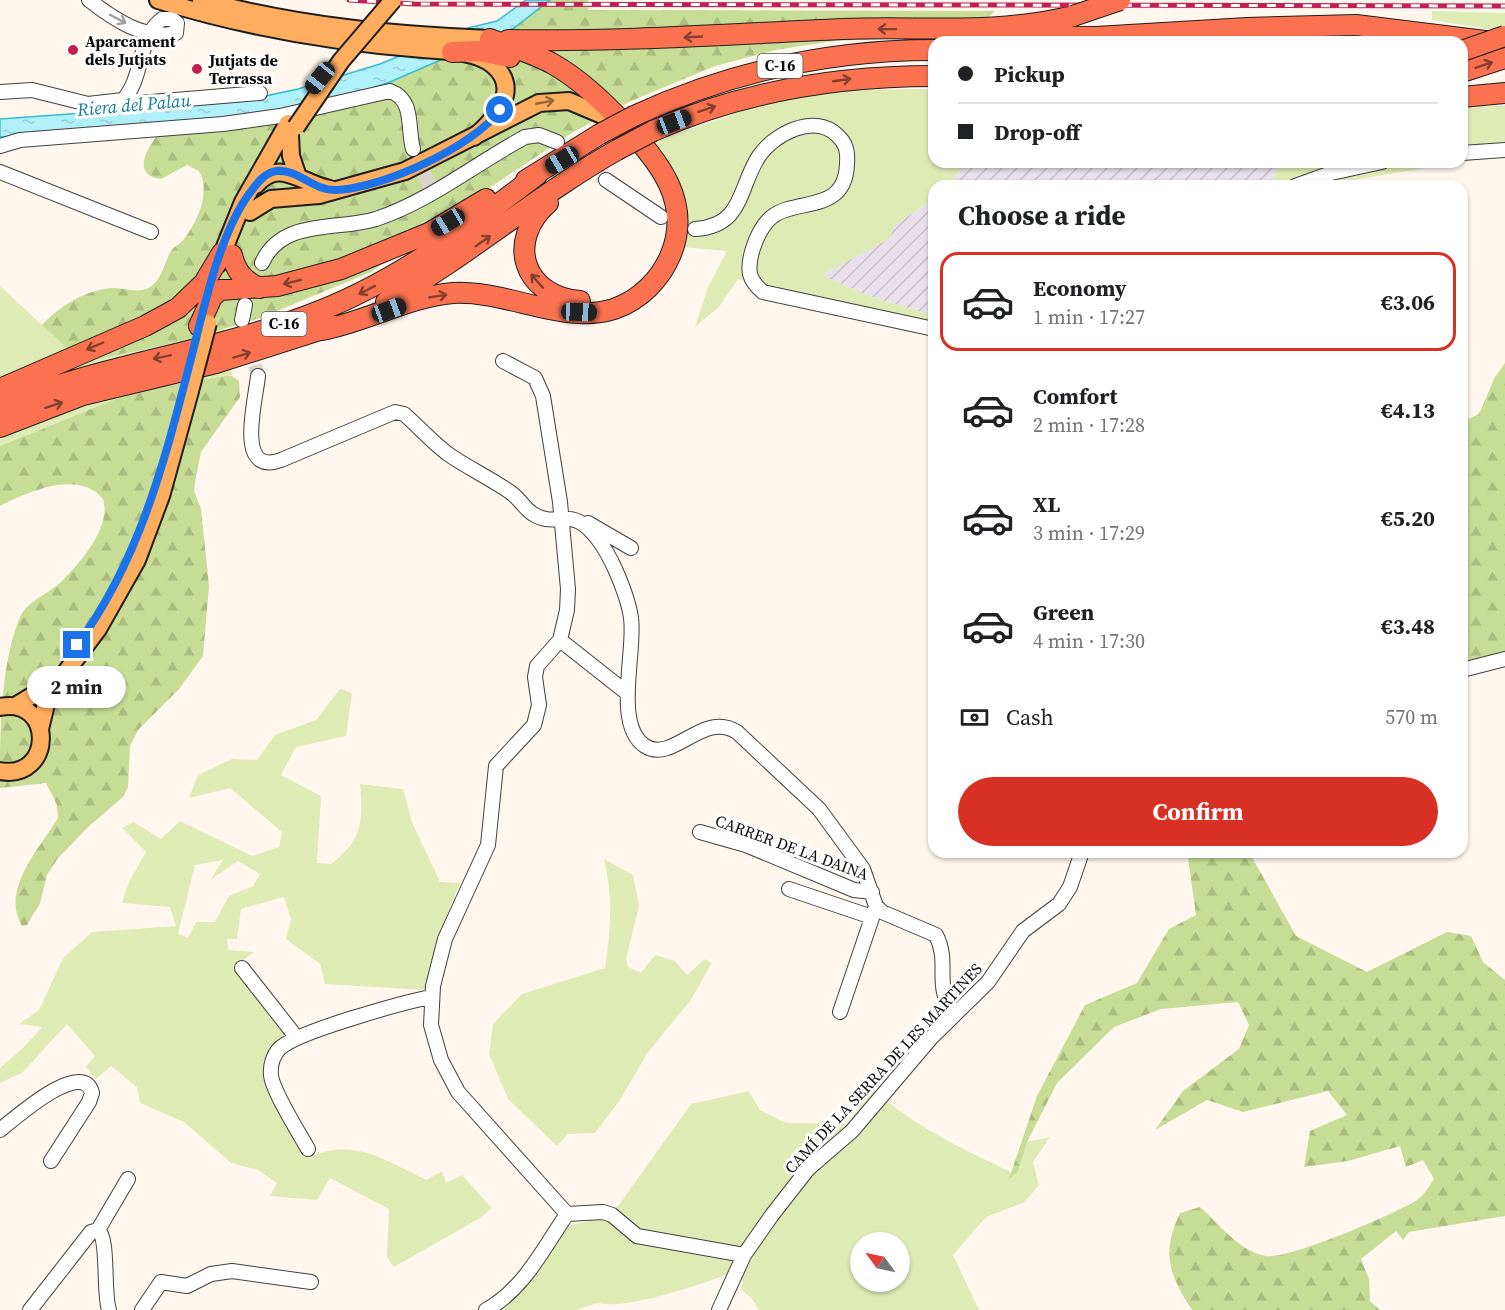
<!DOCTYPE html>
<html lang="en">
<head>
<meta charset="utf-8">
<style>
  :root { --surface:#fff; --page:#f2f2f2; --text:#202124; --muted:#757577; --line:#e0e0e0; --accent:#d93025 }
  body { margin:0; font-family:"Source Serif 4",serif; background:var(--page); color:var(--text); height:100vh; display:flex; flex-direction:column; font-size:22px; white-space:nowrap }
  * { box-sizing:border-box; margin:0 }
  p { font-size:20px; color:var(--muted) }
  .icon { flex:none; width:33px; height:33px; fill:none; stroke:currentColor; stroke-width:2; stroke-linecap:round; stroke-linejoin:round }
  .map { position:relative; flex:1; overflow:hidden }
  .drawer { position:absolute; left:928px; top:180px; width:540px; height:678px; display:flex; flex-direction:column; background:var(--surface); border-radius:18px; box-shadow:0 2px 4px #0004 }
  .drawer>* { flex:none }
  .banner { position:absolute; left:928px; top:36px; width:540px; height:132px; border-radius:18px; box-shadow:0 2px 4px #0004; display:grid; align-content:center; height:132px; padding:0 30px; background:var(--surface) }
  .needle { width:39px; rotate:303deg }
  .fabs { position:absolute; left:850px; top:1232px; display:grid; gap:12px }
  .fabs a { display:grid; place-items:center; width:60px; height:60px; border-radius:50%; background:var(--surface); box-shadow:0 2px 4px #0004; font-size:30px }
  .end { position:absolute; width:27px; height:27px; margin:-14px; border:8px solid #1a73e8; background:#fff; box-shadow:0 0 0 3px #fff }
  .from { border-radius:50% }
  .bubble { position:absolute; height:42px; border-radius:21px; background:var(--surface); box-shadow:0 2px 4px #0004; font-size:20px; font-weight:700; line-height:42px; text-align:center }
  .car { position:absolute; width:18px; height:36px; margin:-18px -9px; border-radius:8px; box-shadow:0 0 4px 2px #0007; background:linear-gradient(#222 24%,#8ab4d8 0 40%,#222 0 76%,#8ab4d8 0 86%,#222 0) }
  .banner b { display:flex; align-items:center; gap:21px; height:57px; font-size:22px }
  .banner b+b { border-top:2px solid var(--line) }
  .banner i { width:15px; height:15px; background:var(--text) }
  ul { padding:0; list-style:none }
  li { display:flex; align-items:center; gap:18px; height:99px; margin:0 12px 9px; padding:0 18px; border:3px solid transparent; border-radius:18px }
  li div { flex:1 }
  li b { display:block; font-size:22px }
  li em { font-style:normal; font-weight:700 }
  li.selected { border-color:var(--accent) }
  li>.icon { width:54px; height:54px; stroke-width:1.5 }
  h2 { padding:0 30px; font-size:27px; line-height:72px }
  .pay { display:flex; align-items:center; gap:15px; height:66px; padding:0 30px; font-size:22px }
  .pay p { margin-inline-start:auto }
  .button { display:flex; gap:12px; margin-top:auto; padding:12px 30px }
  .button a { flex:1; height:69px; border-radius:36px; background:var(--accent); color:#fff; font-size:24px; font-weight:700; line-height:69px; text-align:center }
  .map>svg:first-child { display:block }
  .industrial { fill:url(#industrial-furrows) }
  .green { fill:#dfebb5; fill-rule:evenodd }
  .forest { fill:url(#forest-firs) }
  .water { fill:url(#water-ripples); stroke:#33bcd3; stroke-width:1.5 }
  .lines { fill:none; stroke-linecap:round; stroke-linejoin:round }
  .minor-tunnel { stroke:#dbd4cb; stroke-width:14; stroke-dasharray:14 7; stroke-linecap:butt }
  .minor-casing { stroke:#404040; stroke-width:16 }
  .major-casing { stroke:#1e1e1e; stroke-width:20 }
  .highway-casing { stroke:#1e1e1e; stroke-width:22 }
  .minor { stroke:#fff; stroke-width:14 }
  .major { stroke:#feae5e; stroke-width:16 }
  .highway { stroke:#fa7250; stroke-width:20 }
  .rail-casing { stroke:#c31f51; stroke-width:5 }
  .rail { stroke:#fff; stroke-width:3; stroke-dasharray:9; stroke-linecap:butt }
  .major-bridge-casing { stroke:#1e1e1e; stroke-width:20; stroke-linecap:butt }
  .highway-bridge-casing { stroke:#1e1e1e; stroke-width:22; stroke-linecap:butt }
  .major-bridge { stroke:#feae5e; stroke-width:16 }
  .highway-bridge { stroke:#fa7250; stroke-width:20 }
  .oneway { stroke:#9e9e9e }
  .oneway2 { stroke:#84402e }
  .oneway3 { stroke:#92663a }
  .route { stroke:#1a73e8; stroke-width:8 }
  .poi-dot { fill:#c31f51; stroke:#fff; stroke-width:2 }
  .labels { text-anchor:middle; stroke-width:6; stroke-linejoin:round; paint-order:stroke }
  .shield { fill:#fff; stroke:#565656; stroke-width:1.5 }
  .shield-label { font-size:15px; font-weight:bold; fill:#0d0d0d }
  .poi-label { font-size:16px; font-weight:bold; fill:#0d0d0d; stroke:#fff; text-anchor:start }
  .street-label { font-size:16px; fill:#0d0d0d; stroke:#fff }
  .water-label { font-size:18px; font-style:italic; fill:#117e95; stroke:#fff }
</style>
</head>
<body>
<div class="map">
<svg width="1505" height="1310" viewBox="0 0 1505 1310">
  <defs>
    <pattern id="industrial-furrows" width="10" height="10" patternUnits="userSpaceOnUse" patternTransform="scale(1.5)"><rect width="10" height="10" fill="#e8e1ec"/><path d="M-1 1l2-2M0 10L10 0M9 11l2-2" fill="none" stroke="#c6c0c9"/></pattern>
    <pattern id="forest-firs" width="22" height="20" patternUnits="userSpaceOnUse" patternTransform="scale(1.5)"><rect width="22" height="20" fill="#c7dc94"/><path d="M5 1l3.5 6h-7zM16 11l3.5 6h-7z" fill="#aabc7e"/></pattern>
    <pattern id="water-ripples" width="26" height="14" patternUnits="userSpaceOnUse" patternTransform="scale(1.5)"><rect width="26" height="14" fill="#aff0f9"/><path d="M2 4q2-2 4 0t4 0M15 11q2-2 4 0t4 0" fill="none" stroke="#95cdd4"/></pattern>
  </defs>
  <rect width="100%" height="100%" fill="#fff7ed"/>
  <path class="industrial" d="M968,162L1166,164L1281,162L1272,181L1264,186H946Z
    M934,199V316L869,296L821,275L888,239L896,224Z"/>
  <path class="green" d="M1432,11L1505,13V32L1432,20Z
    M920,89L934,90V162H968L946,186H934V199L896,224L889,239L822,275L869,296L934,316V330L900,324L738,279L719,307L695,327L708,287L727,251L681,247L649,144L765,103L841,90Z
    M1505,105V155L1316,186H1264L1272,181L1281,162H1462L1463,108Z
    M0,286L68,349L89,361L224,329L232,376L164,386L116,399L0,446Z
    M340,689L352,693L346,736L296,747L281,775L321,796L317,863L331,864C363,840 363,821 360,784L403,789L412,822L440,882L460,883L447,915L426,990L325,984L320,964L286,939L291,919L284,897L241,909L237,939H227L228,950L254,952L233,968L287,1038L268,1053L266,1076L308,1158C354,1136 386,1161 427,1180L442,1171L446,1183L462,1175L492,1208L480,1218L394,1267L387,1257L389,1209L330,1178L317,1200L270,1196L277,1183L258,1170L231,1163L184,1122L140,1103L137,1087L111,1066L96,1079L86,1067L95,1056L67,1024L22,1073L0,1083V1068L24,1047L42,1027L19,1024L39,1010L63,958L92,932L176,926L170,907L122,903L129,882L146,852L122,828L134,822L161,839L180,821L252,856L279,847L282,832L230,788L189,798L198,775L232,759L257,760L275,735L316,720ZM223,860L210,880L238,861L260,874L253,886L229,896L215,922H196L188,938L178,934L195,865Z
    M604,859L633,875L639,906L626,959L628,967L641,973L655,955L675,961L687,975L705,959L712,963L690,1001L648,1052L620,1100L595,1133L568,1134L557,1146L508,1099L489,1054L493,1024L522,994L605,968C611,931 613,895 604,859Z
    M873,1089C913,1126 963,1149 1011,1172L1010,1177L1018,1172L1027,1142L1050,1137L1033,1162L1039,1185L1025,1202L986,1217L953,1255L979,1310H759L753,1300L741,1289L743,1281L728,1274C696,1286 627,1310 598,1303L576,1310H494L566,1226L589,1221L618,1206L691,1104L749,1091L760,1110L786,1123L847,1124ZM861,1242H900V1281H861Z"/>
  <path class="forest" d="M550,0H588V10L995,11L985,20L929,37L834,41L775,50L715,66L631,101L575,131L451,213L371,272L260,318L186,340L89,361L68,349L42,325C60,306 86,289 114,288C124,288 136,293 146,289C161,284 164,263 171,251C174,246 181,244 184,239C198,221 211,192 199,171L187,165L161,179C129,175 149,145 160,132L390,82L514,28Z
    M1505,363V654L1462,667V422L1479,414L1495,377Z
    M227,376H232L239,381L240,397L201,452L195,482L194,491L201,509L209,586L203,656L179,689L138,730L130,746L128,787L124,796L87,828L58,858L47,875L40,903L27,925L22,926C0,890 40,848 58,818L57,805L46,783L0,788C0,733 0,660 22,613C32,599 49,593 61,582C80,563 112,527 103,499C78,469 28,492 0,506V446L116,399L164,386Z
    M1170,852H1249L1296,936L1367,972L1447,932L1471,936L1483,962L1505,980V1216L1409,1232L1403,1240L1396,1231L1361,1259L1369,1279L1370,1301L1380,1310H1192C1169,1274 1161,1254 1180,1213L1200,1207C1220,1224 1238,1251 1266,1256C1288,1260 1395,1214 1417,1200C1424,1196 1429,1186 1434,1179L1423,1160L1406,1167L1400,1146L1348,1161L1304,1167L1310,1131L1347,1115L1328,1091L1243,1112L1207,1100L1155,1130L1183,1091L1239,1049L1249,1025L1238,1002L1161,1009L1114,1027L1057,1083L1027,1142L1018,1172L1009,1179L1037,1096L1085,1005L1137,983L1169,929L1196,915L1188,858Z"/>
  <path class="water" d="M526,0H550L514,28L390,82L331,102L248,116L0,137V119L237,102L298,89L380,64L468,28L497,21Z"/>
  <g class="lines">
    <path class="minor-tunnel" d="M566,149L606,180
      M415,154L431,188
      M249,345L258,376"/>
    <g class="minor-casing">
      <path id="minor" d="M0,92L32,90L88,104L123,100C144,78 137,38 162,19H172L177,23L176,33C145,41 112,18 89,0
        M123,100L151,102L260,93
        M0,146L20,140L223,124L280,116L390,91C415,100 407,128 413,149
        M1462,153L1505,150
        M0,172L151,232
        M606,180L661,217
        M1295,186L1331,173L1382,162
        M695,229C744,226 738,188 759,156C774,134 814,113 837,135C846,143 848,151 847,163C846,214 797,198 773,216C759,226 747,257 750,274C752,282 757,287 763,292L934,329
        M262,263C282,218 337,231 376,219C430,201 475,164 525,137L539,135L557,142
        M242,320L245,305
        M503,361L535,378L543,396L560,502L568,589L567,610L560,640L537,666L535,677L539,705L534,725L496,766L488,845L445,939L433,986L431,1025L441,1060L458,1092L567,1214L603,1212L612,1215L637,1236L744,1255
        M258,376C256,399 234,477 281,460L395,412L404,414C419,427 432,442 448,454C468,468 490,478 510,492C519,498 524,508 533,514C546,522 554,519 568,519C590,519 608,553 616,571C622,585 629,602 631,618C636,651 613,725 645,746C673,764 703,710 737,732L819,809L863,869L876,906L882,912L936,935C951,964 932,987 955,1014
        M588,523L631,548
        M560,640L627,693
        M1462,670L1505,659
        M700,832L746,845L854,890L872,892
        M789,889L872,917
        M242,968L297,1038
        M840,1012L876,906
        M0,1130C14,1119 83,1057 92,1093L89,1102L51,1161
        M308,1149C299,1133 272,1090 271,1075C270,1066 273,1056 279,1049C295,1032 405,1002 431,997
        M98,1230C109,1238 103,1292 109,1310
        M30,1310L91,1232L98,1230L128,1179
        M142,1310L161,1282L187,1286L211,1274L232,1271L311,1282
        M486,1310C524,1289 543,1249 567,1214
        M719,1310L744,1255L772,1215L808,1169L852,1131L931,1038L988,982L1023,931L1059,904L1070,887L1082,852"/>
    </g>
    <g class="major-casing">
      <path id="major" d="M158,0C245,27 332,42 423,49C445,51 476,51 493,65C522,89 495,120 474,137
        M201,0C297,26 391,35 490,39
        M290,135L291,156L298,177
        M256,185C279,157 302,184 330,189
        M250,212L271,199L319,195L405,171L539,103L569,101L602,115
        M218,264L243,202L288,123
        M15,706L35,694L51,676
        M0,707C55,696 54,781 0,771
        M40,729L48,696L98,629L137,560L161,496L190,391"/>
    </g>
    <g class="highway-casing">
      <path id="highway" d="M1014,36L1096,37L1247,28L1356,25L1493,42
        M508,40C620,42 731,34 843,29C921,26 997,35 1073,16
        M452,52L478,51L510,57
        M1462,72L1505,58
        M1462,97L1505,93
        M634,116C729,72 829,50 934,50
        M653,131C743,91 837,76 934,76
        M526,180L600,134
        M548,203C506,240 522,296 580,301
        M232,255C236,272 244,281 260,288
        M386,302C467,257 536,196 617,150
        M199,326L212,297L220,290L277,286L341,269L429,233L486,199
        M322,330C366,322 407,297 453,293C506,290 564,325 614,309C640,300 661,279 671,254C692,202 659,162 626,126C604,102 581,80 553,64C533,53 511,47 490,39
        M0,389L145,326L178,308L204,283L222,253
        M0,406C100,365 208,353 309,315C394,284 466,229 537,175
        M0,427L83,395L216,363L332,326"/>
    </g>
    <use href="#minor" class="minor"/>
    <use href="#major" class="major"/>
    <use href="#highway" class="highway"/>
    <g class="rail-casing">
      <path id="rail" d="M349,0L414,4L1505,6"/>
    </g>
    <use href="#rail" class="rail"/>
    <g class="major-bridge-casing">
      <path id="major-bridge" d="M296,127L341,61L393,0
        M190,391L208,323"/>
    </g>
    <g class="highway-bridge-casing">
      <path id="highway-bridge" d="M1073,16L1120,0
        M1462,51L1505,36
        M600,134L634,116
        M617,150L653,131"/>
    </g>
    <use href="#major-bridge" class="major-bridge"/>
    <use href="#highway-bridge" class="highway-bridge"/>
  </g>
  <defs><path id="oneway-shaft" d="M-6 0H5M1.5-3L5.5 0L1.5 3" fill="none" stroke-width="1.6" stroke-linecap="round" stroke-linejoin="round" transform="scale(1.5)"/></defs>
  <use class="oneway" href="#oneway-shaft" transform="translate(118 19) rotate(28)"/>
  <g class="oneway2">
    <use href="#oneway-shaft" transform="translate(887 29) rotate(-179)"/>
    <use href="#oneway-shaft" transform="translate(693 37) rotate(177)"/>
    <use href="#oneway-shaft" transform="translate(1484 65) rotate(-19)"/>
    <use href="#oneway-shaft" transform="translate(842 80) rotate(-8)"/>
    <use href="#oneway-shaft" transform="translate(707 109) rotate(-18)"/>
    <use href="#oneway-shaft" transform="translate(483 241) rotate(-35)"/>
    <use href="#oneway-shaft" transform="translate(537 281) rotate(-131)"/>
    <use href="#oneway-shaft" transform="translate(292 282) rotate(166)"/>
    <use href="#oneway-shaft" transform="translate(367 290) rotate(153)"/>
    <use href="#oneway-shaft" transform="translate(438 296) rotate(-9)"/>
    <use href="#oneway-shaft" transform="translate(95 346) rotate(157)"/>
    <use href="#oneway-shaft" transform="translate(242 355) rotate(-17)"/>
    <use href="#oneway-shaft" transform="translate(162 357) rotate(168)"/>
    <use href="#oneway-shaft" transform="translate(54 405) rotate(-18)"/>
  </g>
  <use class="oneway3" href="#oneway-shaft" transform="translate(545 102) rotate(-11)"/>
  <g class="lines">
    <path class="route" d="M77,645C142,557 166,455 193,351C205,303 221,229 252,190C258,182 266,172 277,171C298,169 314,191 336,190C383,188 473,147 500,110"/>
  </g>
  <g class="poi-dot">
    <circle cx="73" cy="50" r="6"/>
    <circle cx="197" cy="69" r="6"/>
  </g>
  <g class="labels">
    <g class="shield">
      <rect x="757.5" y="54" width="45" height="24" rx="4.5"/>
      <rect x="261.5" y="312" width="45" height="24" rx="4.5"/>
    </g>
    <g class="shield-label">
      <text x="780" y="71">C-16</text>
      <text x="284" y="329">C-16</text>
    </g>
    <g class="poi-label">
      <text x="85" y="47">Aparcament<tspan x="85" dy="18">dels Jutjats</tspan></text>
      <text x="209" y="66">Jutjats de<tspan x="209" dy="18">Terrassa</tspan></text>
    </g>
    <g class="street-label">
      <text transform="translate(792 847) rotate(20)" y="6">CARRER DE LA DAINA</text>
      <text transform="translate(883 1068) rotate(-47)" y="6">CAMÍ DE LA SERRA DE LES MARTINES</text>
    </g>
    <g class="water-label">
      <text transform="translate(134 105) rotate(-5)" y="6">Riera del Palau</text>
    </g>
  </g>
</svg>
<div class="fabs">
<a><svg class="needle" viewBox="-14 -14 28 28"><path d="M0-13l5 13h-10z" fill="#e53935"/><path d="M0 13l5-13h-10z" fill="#757577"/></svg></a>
</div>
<i class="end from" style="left:500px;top:110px"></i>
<i class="end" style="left:77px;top:645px"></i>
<div class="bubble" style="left:27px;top:666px;width:99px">2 min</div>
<i class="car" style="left:320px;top:78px;rotate:219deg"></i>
<i class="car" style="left:674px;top:122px;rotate:69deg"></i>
<i class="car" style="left:562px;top:160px;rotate:239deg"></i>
<i class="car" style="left:448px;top:222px;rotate:239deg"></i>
<i class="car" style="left:389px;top:310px;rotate:70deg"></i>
<i class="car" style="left:579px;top:312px;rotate:92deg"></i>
<div class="banner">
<b><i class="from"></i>Pickup</b>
<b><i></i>Drop-off</b>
</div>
<section class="drawer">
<h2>Choose a ride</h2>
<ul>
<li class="selected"><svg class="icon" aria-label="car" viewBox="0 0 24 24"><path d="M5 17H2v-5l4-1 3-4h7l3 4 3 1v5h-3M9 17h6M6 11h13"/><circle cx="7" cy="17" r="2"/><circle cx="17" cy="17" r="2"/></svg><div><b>Economy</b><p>1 min · 17:27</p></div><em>€3.06</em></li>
<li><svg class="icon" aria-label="car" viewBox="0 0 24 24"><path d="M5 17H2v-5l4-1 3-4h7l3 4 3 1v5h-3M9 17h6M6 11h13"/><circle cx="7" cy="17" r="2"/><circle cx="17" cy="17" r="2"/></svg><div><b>Comfort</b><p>2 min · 17:28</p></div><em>€4.13</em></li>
<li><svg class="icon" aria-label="car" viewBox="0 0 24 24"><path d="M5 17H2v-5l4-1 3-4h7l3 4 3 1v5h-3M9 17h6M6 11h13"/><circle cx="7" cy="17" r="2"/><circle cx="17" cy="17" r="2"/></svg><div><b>XL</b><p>3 min · 17:29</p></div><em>€5.20</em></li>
<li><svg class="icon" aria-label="car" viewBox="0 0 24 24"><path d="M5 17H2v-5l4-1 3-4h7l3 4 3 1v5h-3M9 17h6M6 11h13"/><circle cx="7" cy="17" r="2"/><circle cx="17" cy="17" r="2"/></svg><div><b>Green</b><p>4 min · 17:30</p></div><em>€3.48</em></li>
</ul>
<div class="pay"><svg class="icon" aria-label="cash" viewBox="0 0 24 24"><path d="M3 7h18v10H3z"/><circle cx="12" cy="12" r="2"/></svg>Cash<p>570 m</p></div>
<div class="button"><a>Confirm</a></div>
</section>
</div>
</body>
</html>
